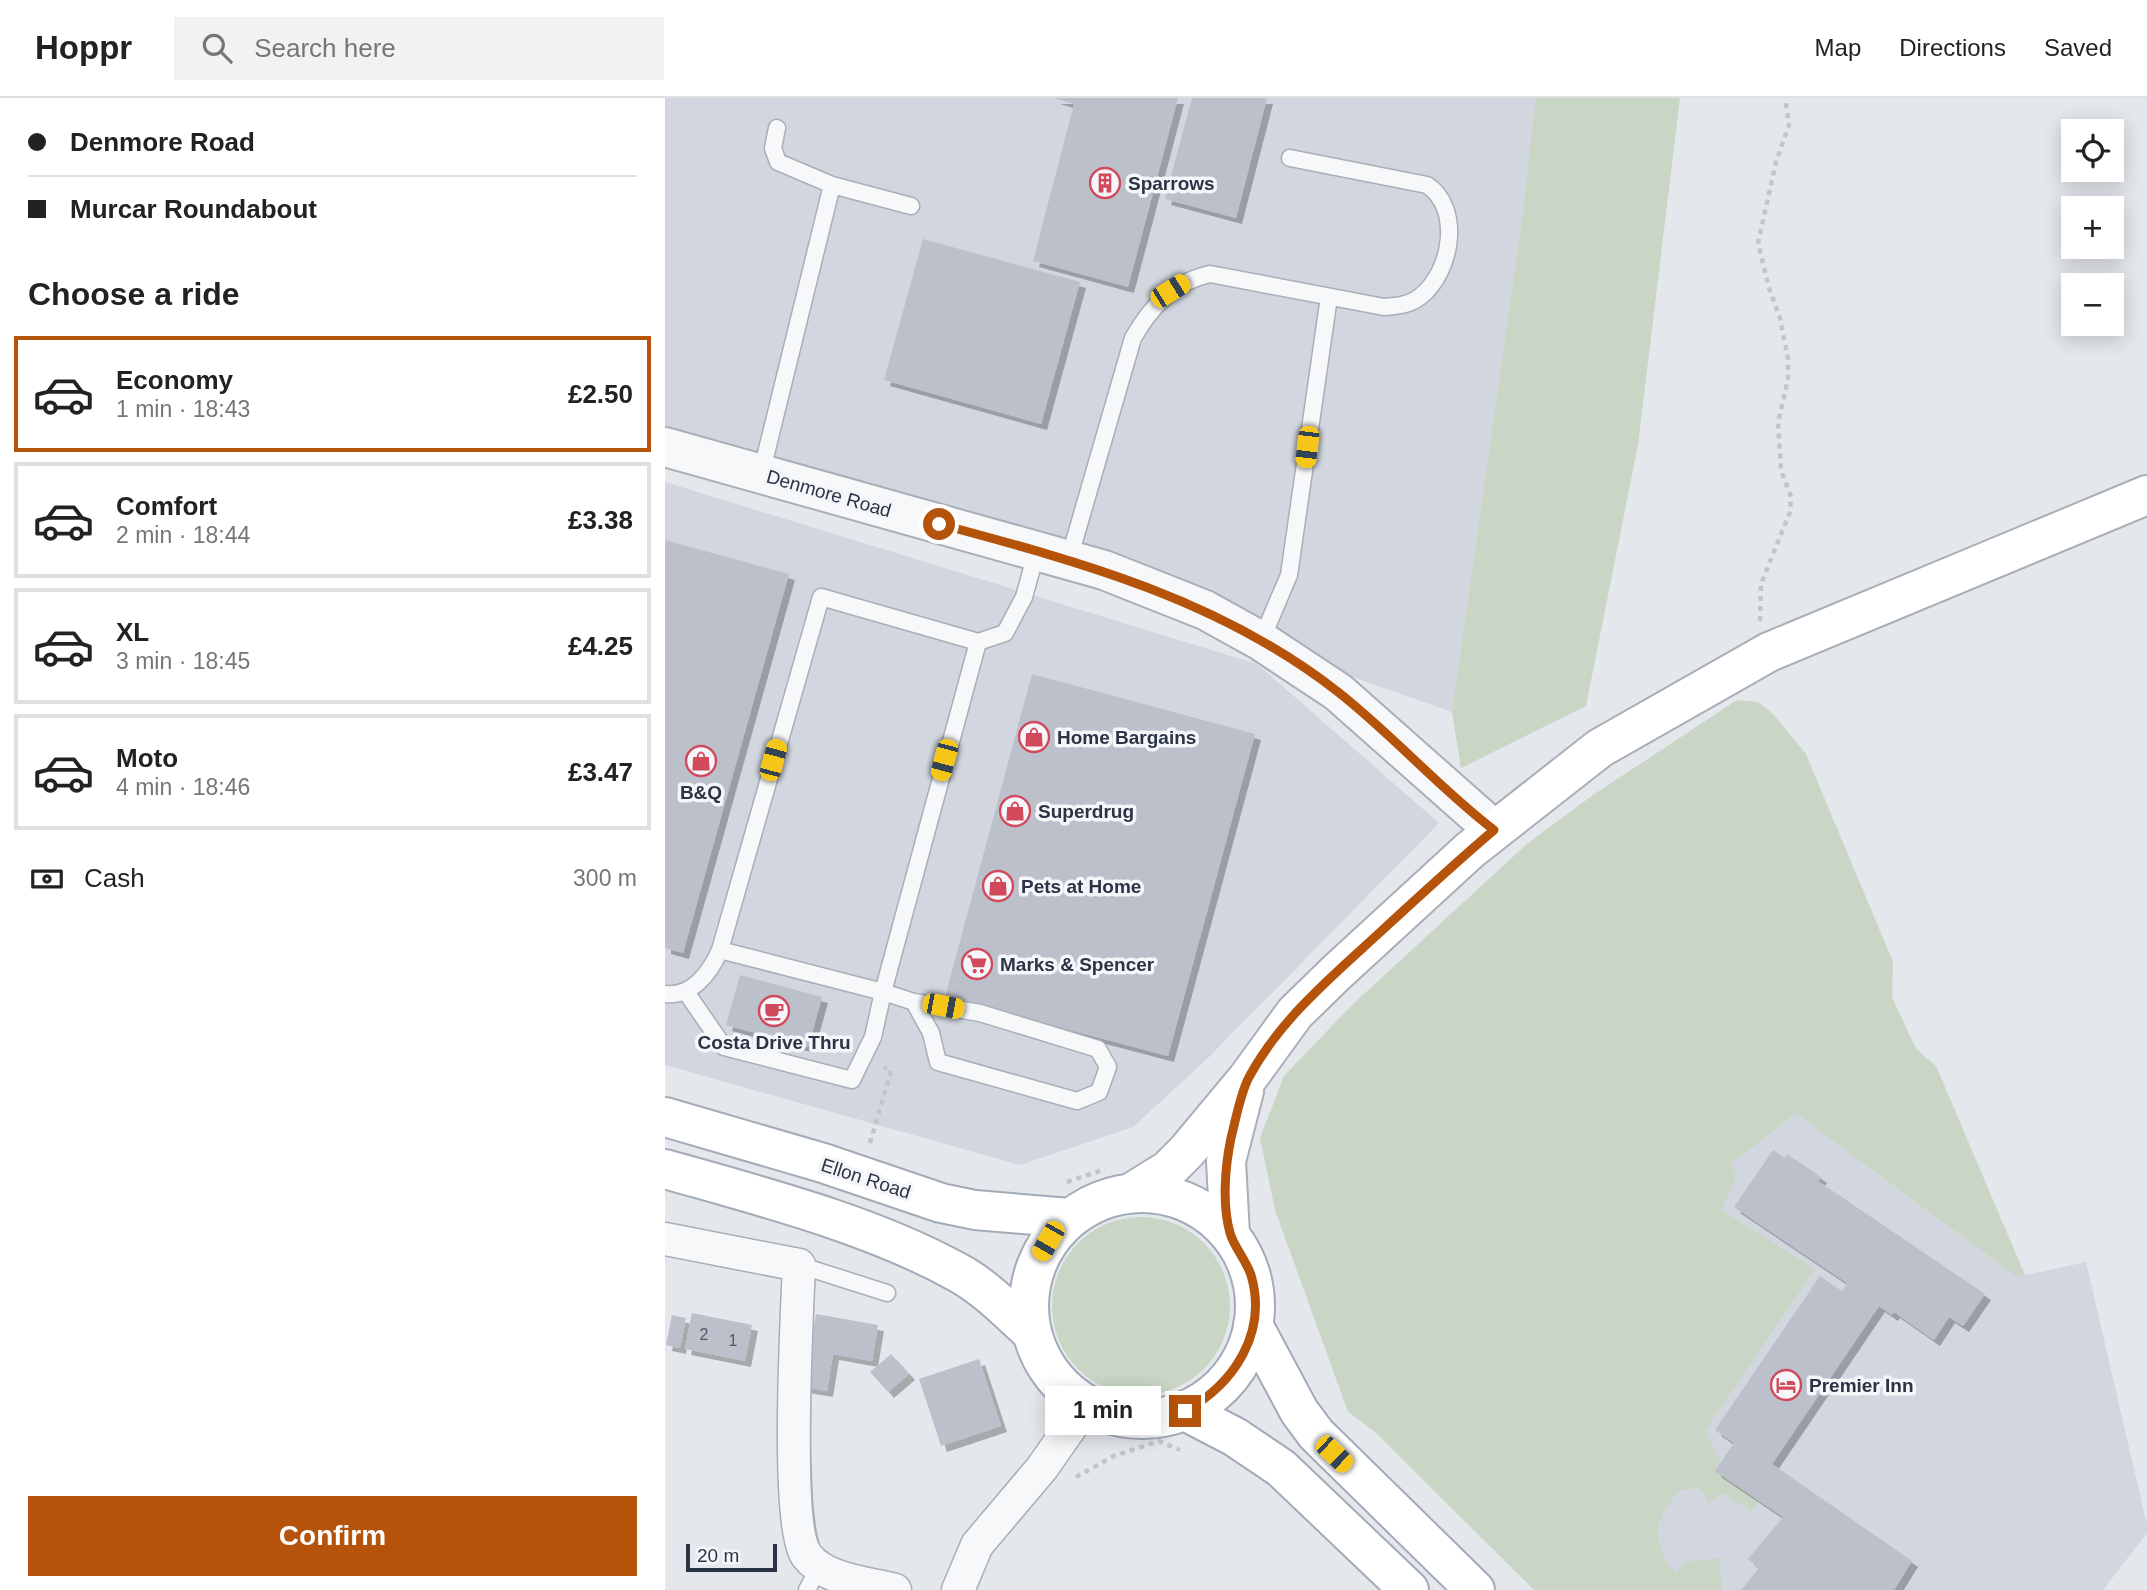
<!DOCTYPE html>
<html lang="en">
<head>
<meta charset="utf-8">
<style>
  :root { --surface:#fff; --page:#f2f2f2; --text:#222; --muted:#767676; --line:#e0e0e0; --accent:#b45309 }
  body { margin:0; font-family:Helvetica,sans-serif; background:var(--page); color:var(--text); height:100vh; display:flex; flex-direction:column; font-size:26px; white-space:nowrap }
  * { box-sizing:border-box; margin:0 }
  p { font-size:23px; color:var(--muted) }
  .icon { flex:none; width:38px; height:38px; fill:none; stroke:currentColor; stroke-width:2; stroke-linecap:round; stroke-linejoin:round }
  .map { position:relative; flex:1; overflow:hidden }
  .details { display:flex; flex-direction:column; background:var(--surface); width:665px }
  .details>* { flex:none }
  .banner { display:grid; align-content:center; height:154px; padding:0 28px; background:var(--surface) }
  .tools { position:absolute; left:1396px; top:21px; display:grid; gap:14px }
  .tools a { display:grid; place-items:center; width:63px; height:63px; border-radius:0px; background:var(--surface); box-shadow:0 4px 18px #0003; font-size:35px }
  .scale { position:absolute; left:21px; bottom:18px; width:91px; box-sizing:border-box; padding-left:7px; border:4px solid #2b3445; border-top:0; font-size:19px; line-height:24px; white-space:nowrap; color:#2b3445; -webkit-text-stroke:5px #f4f6f9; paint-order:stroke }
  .end { position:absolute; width:32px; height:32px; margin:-16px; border:9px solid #b45309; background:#fff; box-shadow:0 0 0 4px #fff }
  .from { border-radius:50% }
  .bubble { position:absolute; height:49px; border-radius:0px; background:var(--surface); box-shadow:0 4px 18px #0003; font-size:23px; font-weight:800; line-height:49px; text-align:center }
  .car { position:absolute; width:21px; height:42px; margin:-21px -10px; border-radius:9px; box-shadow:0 0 5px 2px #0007; background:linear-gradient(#f5c518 24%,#345 0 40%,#f5c518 0 76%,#345 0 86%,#f5c518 0) }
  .banner b { display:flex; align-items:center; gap:24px; height:66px; font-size:26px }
  .banner b+b { border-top:2px solid var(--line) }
  .banner i { width:18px; height:18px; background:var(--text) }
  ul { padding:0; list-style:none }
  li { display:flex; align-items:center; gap:21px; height:116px; margin:0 14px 10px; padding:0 14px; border:4px solid var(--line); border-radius:0px }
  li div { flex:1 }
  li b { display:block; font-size:26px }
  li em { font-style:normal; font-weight:800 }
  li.on { border-color:var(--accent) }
  li>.icon { width:63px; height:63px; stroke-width:1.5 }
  h2 { padding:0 28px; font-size:32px; line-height:84px }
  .pay { display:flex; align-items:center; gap:18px; height:77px; padding:0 28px; font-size:26px }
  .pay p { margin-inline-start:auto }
  .cta { display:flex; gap:14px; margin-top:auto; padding:14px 28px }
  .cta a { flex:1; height:80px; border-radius:0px; background:var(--accent); color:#fff; font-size:28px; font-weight:800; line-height:80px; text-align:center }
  header { display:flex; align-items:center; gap:42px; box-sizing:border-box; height:98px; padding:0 35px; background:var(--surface); border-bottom:2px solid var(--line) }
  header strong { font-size:33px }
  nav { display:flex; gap:38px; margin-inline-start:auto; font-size:24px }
  .search { width:490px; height:63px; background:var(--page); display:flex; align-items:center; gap:18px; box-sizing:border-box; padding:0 24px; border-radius:0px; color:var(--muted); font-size:26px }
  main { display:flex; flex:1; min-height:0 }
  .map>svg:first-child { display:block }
  .built { fill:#d2d6de }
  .green { fill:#c9d6c5 }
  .building { fill:#bbc0ca; filter:url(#shadow) }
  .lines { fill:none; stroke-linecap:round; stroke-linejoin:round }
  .service-casing { stroke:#a9aeb7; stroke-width:19 }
  .minor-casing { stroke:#a9aeb7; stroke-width:35 }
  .tertiary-casing { stroke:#a9aeb7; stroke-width:42 }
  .secondary-casing { stroke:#a9aeb7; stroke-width:42 }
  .primary-casing { stroke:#a3abb8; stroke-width:42 }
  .path { stroke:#c2c5cb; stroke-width:4.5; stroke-dasharray:5 5; stroke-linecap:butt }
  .service { stroke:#f7f8fa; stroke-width:16 }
  .minor { stroke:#f7f8fa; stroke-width:32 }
  .tertiary { stroke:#f7f8fa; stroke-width:38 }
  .secondary { stroke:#fff; stroke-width:38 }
  .primary { stroke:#fff; stroke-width:38 }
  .route { stroke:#b45309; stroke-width:9 }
  .labels { text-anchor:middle; stroke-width:7; stroke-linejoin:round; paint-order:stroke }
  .number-label { font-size:16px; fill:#4f5766 }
  .poi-label { font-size:19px; font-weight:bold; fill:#2b3445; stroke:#f4f6f9; text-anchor:start }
  .street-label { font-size:19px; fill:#2b3445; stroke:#f4f6f9 }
</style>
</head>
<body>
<header>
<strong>Hoppr</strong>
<div class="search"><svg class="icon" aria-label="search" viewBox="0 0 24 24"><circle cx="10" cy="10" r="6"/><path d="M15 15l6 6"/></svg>Search here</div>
<nav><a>Map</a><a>Directions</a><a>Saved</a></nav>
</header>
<main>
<section class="details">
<div class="banner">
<b><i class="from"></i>Denmore Road</b>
<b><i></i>Murcar Roundabout</b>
</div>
<h2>Choose a ride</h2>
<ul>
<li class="on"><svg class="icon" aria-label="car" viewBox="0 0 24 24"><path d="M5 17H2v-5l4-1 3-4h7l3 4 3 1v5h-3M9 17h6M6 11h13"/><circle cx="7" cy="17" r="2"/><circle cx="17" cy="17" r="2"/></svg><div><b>Economy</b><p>1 min · 18:43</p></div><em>£2.50</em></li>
<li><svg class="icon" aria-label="car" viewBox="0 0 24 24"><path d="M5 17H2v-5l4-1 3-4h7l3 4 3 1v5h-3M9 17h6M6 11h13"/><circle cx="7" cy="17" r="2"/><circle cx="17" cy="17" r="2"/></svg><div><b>Comfort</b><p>2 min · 18:44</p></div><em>£3.38</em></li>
<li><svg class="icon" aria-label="car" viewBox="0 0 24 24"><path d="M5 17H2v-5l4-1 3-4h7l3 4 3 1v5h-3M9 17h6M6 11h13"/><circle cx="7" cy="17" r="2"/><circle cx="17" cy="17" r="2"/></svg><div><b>XL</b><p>3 min · 18:45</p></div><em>£4.25</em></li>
<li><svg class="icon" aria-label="car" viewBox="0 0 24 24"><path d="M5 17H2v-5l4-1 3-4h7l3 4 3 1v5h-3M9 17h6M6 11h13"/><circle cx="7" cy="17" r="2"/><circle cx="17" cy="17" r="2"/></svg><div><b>Moto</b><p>4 min · 18:46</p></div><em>£3.47</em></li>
</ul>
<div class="pay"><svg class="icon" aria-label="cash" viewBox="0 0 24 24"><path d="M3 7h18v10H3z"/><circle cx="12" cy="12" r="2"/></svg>Cash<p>300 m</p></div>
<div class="cta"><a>Confirm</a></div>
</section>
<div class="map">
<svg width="1482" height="1492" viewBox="0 0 1482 1492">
  <defs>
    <filter id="shadow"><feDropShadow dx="6" dy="6" stdDeviation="0" flood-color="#0004"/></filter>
  </defs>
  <rect width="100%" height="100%" fill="#e4e7ec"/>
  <path class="built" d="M0,0H874L787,614L0,337Z
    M0,384L592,566L774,725L542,961L468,1029L355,1067L0,967Z
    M1131,1014L1352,1179L1421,1164L1482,1427V1435L1438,1492H908L860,1227Z"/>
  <path class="green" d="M871,0H1015L973,347L921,608L796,670L787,614L858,113Z
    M1072,602L1093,604L1108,616L1141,656L1228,864L1227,899L1251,951L1271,968L1360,1177L1352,1179L1131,1015L1066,1066L1072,1077L1056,1112L1150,1171L1040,1332L1056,1365L1050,1373L1094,1403L1086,1413L1058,1395L1042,1406L1041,1397L1032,1390L1015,1392C997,1414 985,1428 999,1457C1002,1464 1005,1470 1012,1474L1019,1464L1054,1460L1057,1492H869L710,1334L683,1314L610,1112L595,1040L619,978L687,907L863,745L928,697Z
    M387 1208a89 89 0 1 1 178 0a89 89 0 1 1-178 0Z"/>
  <path class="building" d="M389,0H513L463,189L368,163L409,6Z
    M527,0H602L571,120L500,101Z
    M258,141L415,184L376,326L219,282Z
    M0,442L124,476L18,855L0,850Z
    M367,576L590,636L503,958L280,899Z
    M75,877L157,899L143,949L61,927Z
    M1108,1052L1120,1060L1122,1056L1156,1079L1153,1083L1320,1196L1298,1228L1284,1219L1269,1242L1229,1214L1227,1217L1214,1208L1107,1366L1247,1463L1229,1492H1076L1094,1470L1083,1461L1118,1419L1050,1373L1069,1345L1050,1332L1155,1178L1177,1193L1182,1185L1069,1109Z
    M27,1215L87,1227L80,1263L20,1251Z
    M151,1216L213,1227L207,1263L168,1256L162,1293L138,1289Z
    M7,1217L21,1220L15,1250L1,1247Z
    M226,1256L244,1276L223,1294L205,1274Z
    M314,1261L336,1328L276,1348L254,1281Z"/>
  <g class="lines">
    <g class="service-casing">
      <path id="service" d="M112,30L108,50L113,64L167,87
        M96,376L167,87L246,108
        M404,461L468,240C486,209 508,184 545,176L719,209C732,208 745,207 756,198C787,173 797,110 762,87L625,60
        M596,543L624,477L664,199
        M313,544L156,499L55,852L218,894L313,544L340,535L359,499L372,452
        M21,894L59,949L187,982L208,939L218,894L249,904L315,915L433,951L443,969L434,994L412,1003L273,964L266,935L249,904
        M0,896C27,899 45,875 55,852
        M134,1167L222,1195
        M142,1492L154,1469"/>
    </g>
    <g class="minor-casing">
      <path id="minor" d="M0,1141L134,1167C132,1214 120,1430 142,1458C160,1482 203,1485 230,1492
        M293,1492L312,1447L377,1370L421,1307"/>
    </g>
    <g class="tertiary-casing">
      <path id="tertiary" d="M0,349L439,472L540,512L596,543L673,594L829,732"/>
    </g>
    <g class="secondary-casing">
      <path id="secondary" d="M466,1095L503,1072L522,1053L582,981L630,915L671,875L805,752L935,650L1104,554L1482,397
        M565,1137L561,1063L579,993"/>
    </g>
    <g class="primary-casing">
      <path id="primary" d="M0,1019L158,1065L276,1105L310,1112L405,1120
        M0,1071C95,1098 205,1126 292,1174C320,1189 343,1213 367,1235
        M364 1208a113 113 0 1 1 226 0a113 113 0 1 1-226 0Z
        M588,1227L634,1313L651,1336L810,1492
        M520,1313L570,1339L616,1370L744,1492"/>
    </g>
    <path class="path" d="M1095,523L1096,486L1125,414L1126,399L1116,372L1113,325L1123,281V260L1115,220L1104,190L1093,145L1111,64L1124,27L1120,0
      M205,1045L226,973L219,969
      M402,1084L440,1071
      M411,1379L449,1358L494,1343L515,1352"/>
    <use href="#service" class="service"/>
    <use href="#minor" class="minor"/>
    <use href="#tertiary" class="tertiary"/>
    <use href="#secondary" class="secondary"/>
    <use href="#primary" class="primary"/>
  </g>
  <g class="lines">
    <path class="route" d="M274,426C416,464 556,502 673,594C728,637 774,690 829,732C789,766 750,802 711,838C665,880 614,923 584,979C575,996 571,1021 566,1040C560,1069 557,1106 565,1135C569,1149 581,1162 586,1177C603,1235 569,1286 520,1313"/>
  </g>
  <defs>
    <g id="building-ring" transform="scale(1.575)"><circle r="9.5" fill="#f4f6f9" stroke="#d1495b" stroke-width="1.5"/><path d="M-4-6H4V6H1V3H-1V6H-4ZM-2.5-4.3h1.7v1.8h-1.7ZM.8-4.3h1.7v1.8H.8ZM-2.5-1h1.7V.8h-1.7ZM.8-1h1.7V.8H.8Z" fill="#d1495b"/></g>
    <g id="shop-ring" transform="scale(1.575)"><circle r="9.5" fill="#f4f6f9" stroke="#d1495b" stroke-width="1.5"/><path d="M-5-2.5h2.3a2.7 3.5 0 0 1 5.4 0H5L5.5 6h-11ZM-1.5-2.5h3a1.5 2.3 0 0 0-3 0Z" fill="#d1495b"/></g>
    <g id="supermarket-ring" transform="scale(1.575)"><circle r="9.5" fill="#f4f6f9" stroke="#d1495b" stroke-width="1.5"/><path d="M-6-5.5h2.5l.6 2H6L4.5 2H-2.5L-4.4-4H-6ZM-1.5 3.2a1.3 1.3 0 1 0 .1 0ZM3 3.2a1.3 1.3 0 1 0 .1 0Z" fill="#d1495b"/></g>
    <g id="cafe-ring" transform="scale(1.575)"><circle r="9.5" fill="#f4f6f9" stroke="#d1495b" stroke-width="1.5"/><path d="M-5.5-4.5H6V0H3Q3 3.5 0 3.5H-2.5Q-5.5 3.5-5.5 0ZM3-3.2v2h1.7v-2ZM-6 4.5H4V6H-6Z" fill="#d1495b"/></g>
    <g id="hotel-ring" transform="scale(1.575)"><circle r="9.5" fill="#f4f6f9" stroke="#d1495b" stroke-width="1.5"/><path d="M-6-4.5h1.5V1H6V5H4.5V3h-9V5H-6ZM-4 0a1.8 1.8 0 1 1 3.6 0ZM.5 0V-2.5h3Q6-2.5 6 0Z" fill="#d1495b"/></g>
  </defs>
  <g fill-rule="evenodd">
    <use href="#building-ring" x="440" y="85"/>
    <use href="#shop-ring" x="369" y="639"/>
    <use href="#shop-ring" x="36" y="663"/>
    <use href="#shop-ring" x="350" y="713"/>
    <use href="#shop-ring" x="333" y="788"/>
    <use href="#supermarket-ring" x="312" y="866"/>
    <use href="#cafe-ring" x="109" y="913"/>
    <use href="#hotel-ring" x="1121" y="1287"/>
  </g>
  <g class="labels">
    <g class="number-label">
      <text x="39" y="1242">2</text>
      <text x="68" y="1248">1</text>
    </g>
    <g class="poi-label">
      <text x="463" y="92">Sparrows</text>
      <text x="392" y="646">Home Bargains</text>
      <text x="36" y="701" text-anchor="middle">B&amp;Q</text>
      <text x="373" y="720">Superdrug</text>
      <text x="356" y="795">Pets at Home</text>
      <text x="335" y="873">Marks &amp; Spencer</text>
      <text x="109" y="951" text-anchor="middle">Costa Drive Thru</text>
      <text x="1144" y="1294">Premier Inn</text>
    </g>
    <g class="street-label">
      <text transform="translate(164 395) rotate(16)" y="7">Denmore Road</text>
      <text transform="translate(201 1080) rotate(18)" y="7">Ellon Road</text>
    </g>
  </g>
</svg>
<div class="tools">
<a><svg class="icon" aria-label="locate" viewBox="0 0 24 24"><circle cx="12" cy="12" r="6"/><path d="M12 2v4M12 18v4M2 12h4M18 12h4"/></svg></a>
<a>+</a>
<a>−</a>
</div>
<div class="scale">20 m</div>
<i class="end from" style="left:274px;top:426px"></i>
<i class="end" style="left:520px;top:1313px"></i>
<div class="bubble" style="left:380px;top:1288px;width:116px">1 min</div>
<i class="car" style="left:505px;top:193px;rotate:58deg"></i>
<i class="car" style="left:642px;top:349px;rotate:187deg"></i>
<i class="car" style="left:108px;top:662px;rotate:15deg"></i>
<i class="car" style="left:279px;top:662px;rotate:195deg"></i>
<i class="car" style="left:278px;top:908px;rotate:101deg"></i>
<i class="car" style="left:383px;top:1143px;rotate:210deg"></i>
<i class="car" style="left:669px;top:1356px;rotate:134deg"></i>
</div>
</main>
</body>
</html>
